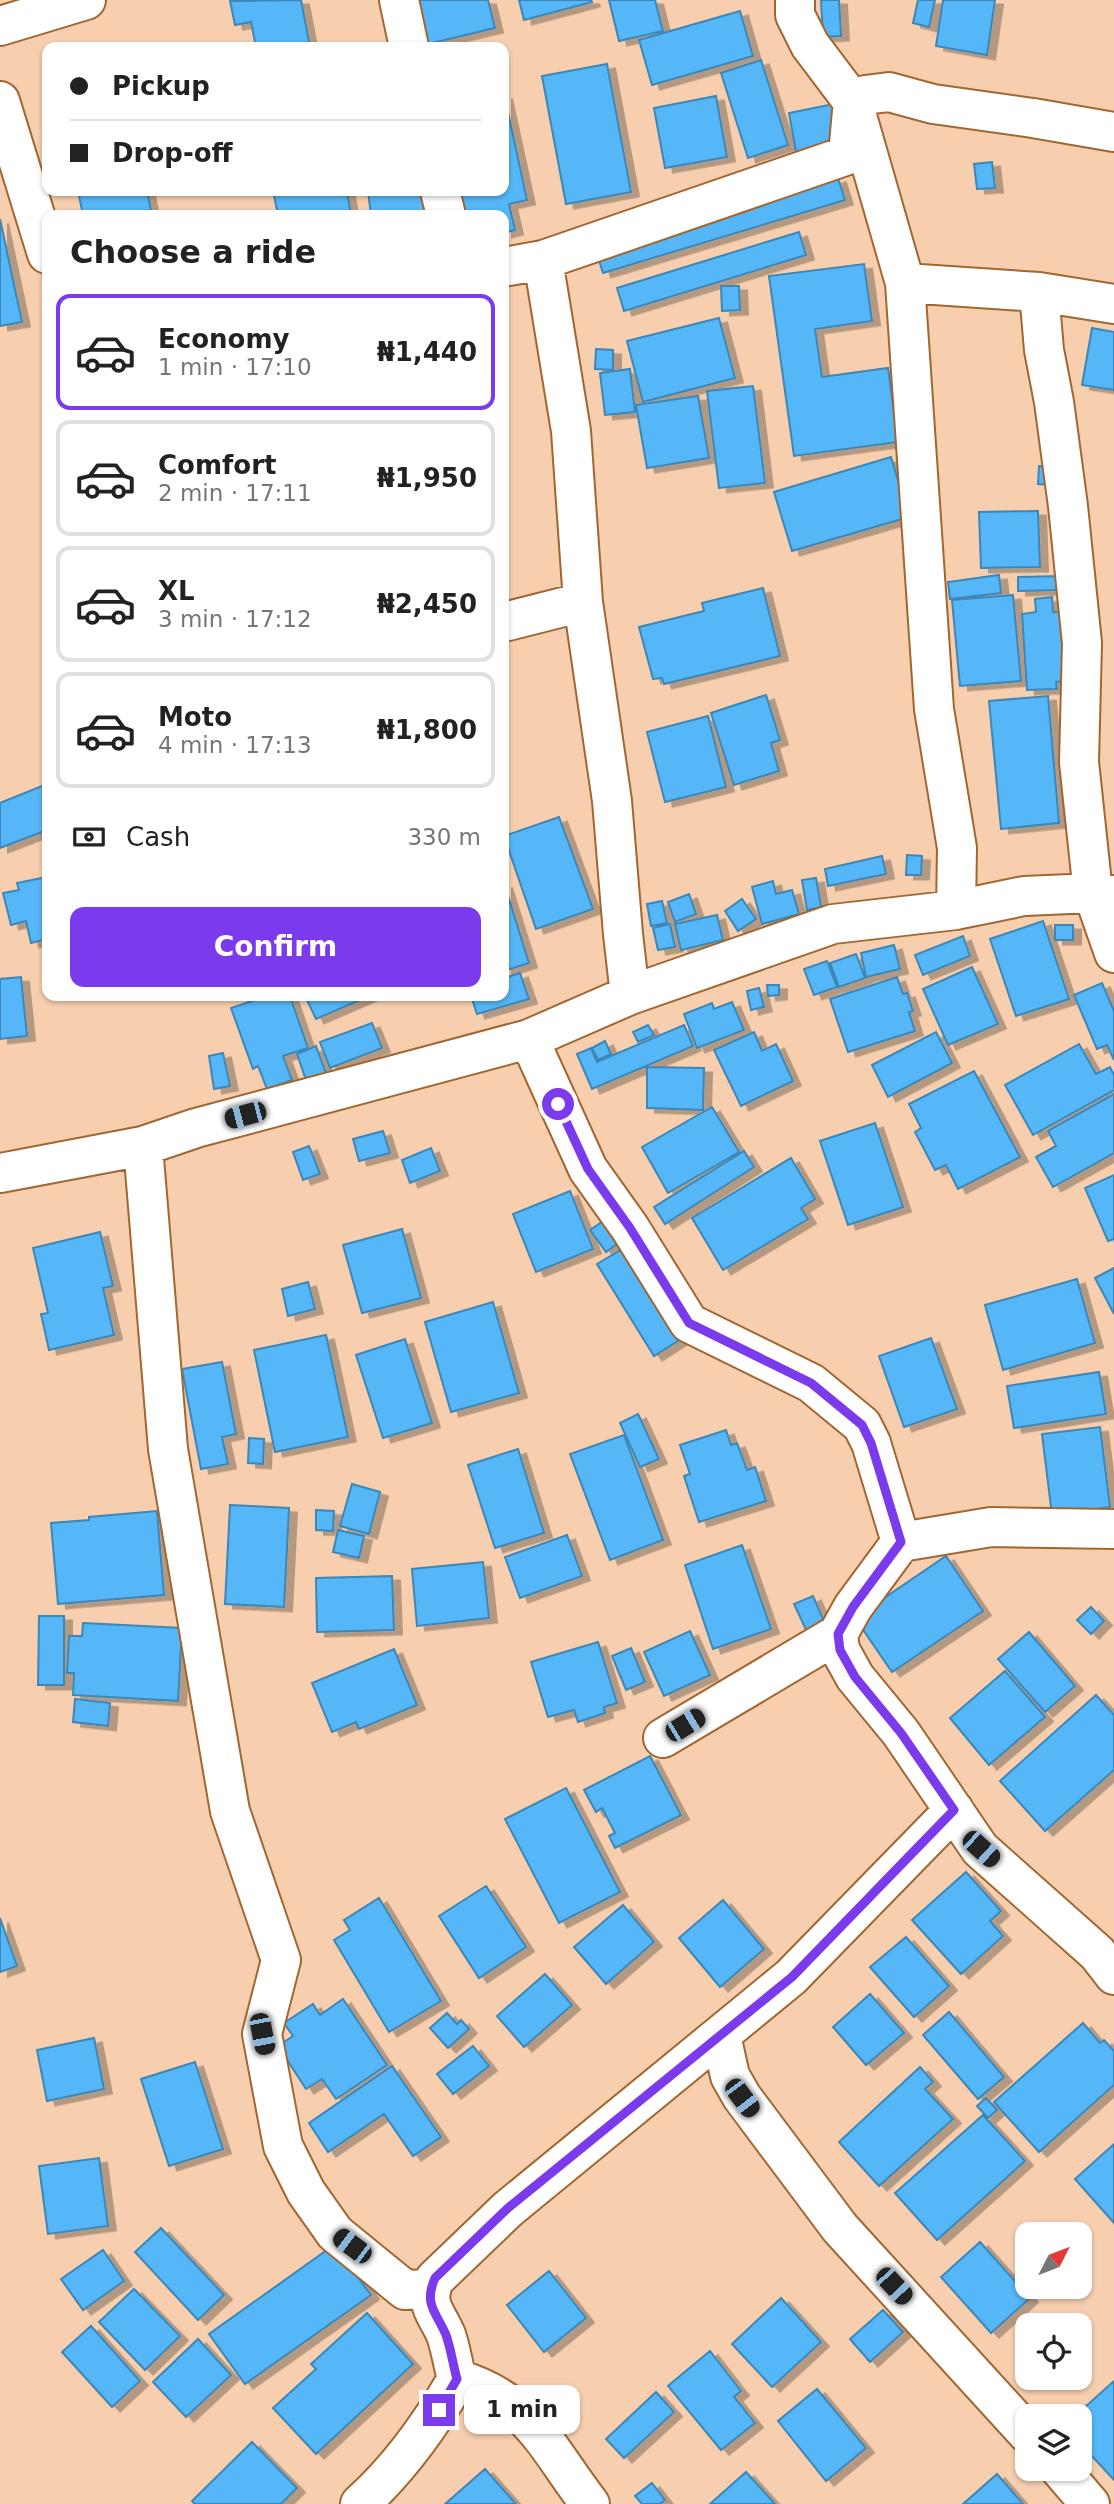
<!DOCTYPE html>
<html lang="en">
<head>
<meta charset="utf-8">
<style>
  :root { --surface:#fff; --page:#f2f2f2; --text:#222; --muted:#767676; --line:#e0e0e0; --accent:#7c3aed }
  body { margin:0; font-family:"DejaVu Sans",sans-serif; background:var(--page); color:var(--text); height:100vh; display:flex; flex-direction:column; font-size:26px; white-space:nowrap }
  * { box-sizing:border-box; margin:0 }
  p { font-size:23px; color:var(--muted) }
  .icon { flex:none; width:38px; height:38px; fill:none; stroke:currentColor; stroke-width:2; stroke-linecap:round; stroke-linejoin:round }
  .map { position:relative; flex:1; overflow:hidden }
  .side { position:absolute; left:42px; top:210px; width:467px; height:791px; display:flex; flex-direction:column; background:var(--surface); border-radius:14px; box-shadow:0 2px 5px #0004 }
  .side>* { flex:none }
  .hud { position:absolute; left:42px; top:42px; width:467px; height:154px; border-radius:14px; box-shadow:0 2px 5px #0004; display:grid; align-content:center; height:154px; padding:0 28px; background:var(--surface) }
  .needle { width:46px; rotate:48deg }
  .tools { position:absolute; left:1015px; top:2222px; display:grid; gap:14px }
  .tools a { display:grid; place-items:center; width:77px; height:77px; border-radius:14px; background:var(--surface); box-shadow:0 2px 5px #0004; font-size:35px }
  .end { position:absolute; width:32px; height:32px; margin:-16px; border:9px solid #7c3aed; background:#fff; box-shadow:0 0 0 4px #fff }
  .from { border-radius:50% }
  .bubble { position:absolute; height:49px; border-radius:14px; background:var(--surface); box-shadow:0 2px 5px #0004; font-size:23px; font-weight:800; line-height:49px; text-align:center }
  .car { position:absolute; width:21px; height:42px; margin:-21px -10px; border-radius:9px; box-shadow:0 0 5px 2px #0007; background:linear-gradient(#222 24%,#8ab4d8 0 40%,#222 0 76%,#8ab4d8 0 86%,#222 0) }
  .hud b { display:flex; align-items:center; gap:24px; height:66px; font-size:26px }
  .hud b+b { border-top:2px solid var(--line) }
  .hud i { width:18px; height:18px; background:var(--text) }
  ul { padding:0; list-style:none }
  li { display:flex; align-items:center; gap:21px; height:116px; margin:0 14px 10px; padding:0 14px; border:4px solid var(--line); border-radius:14px }
  li div { flex:1 }
  li b { display:block; font-size:26px }
  li em { font-style:normal; font-weight:800 }
  li.on { border-color:var(--accent) }
  li>.icon { width:63px; height:63px; stroke-width:1.5 }
  h2 { padding:0 28px; font-size:32px; line-height:84px }
  .pay { display:flex; align-items:center; gap:18px; height:77px; padding:0 28px; font-size:26px }
  .pay p { margin-inline-start:auto }
  .button { display:flex; gap:14px; margin-top:auto; padding:14px 28px }
  .button a { flex:1; height:80px; border-radius:14px; background:var(--accent); color:#fff; font-size:28px; font-weight:800; line-height:80px; text-align:center }
  .map>svg:first-child { display:block }
  .building { fill:#54b7f7; stroke:#3d86b6; stroke-width:2; filter:url(#shadow) }
  .lines { fill:none; stroke-linecap:round; stroke-linejoin:round }
  .minor-casing { stroke:#a26631; stroke-width:42 }
  .minor { stroke:#fff; stroke-width:38 }
  .route { stroke:#7c3aed; stroke-width:9 }
</style>
</head>
<body>
<div class="map">
<svg width="1114" height="2504" viewBox="0 0 1114 2504">
  <defs>
    <filter id="shadow"><feDropShadow dx="8" dy="4.5" stdDeviation="0" flood-color="#0004"/></filter>
  </defs>
  <rect width="100%" height="100%" fill="#f7cfaf"/>
  <path class="building" d="M301,0L310,47H256L251,22L235,25L230,1Z
    M413,0H488L495,28L424,45Z
    M519,0H591L592,2L524,20Z
    M609,0H655L663,31L619,41Z
    M821,0H839L841,36L823,37Z
    M918,0H935L929,27L913,23Z
    M943,0H995L987,55L936,46Z
    M740,11L753,56L652,85L639,40Z
    M761,60L788,145L748,158L721,73Z
    M607,64L631,192L566,204L542,76Z
    M504,94L527,200L509,204L515,230L504,233V215H464L459,191H504Z
    M716,96L727,157L665,168L654,108Z
    M834,104L842,143L796,152L789,113Z
    M992,162L995,188L977,189L974,164Z
    M838,178L845,200L603,273L596,251Z
    M78,191H147L152,215H83Z
    M273,191H347L351,215H278Z
    M368,191H432L436,215H371Z
    M0,219L22,322L0,326Z
    M799,232L806,255L624,311L617,288Z
    M864,264L872,321L815,329L822,377L888,368L898,442L794,456L769,276Z
    M721,286H739L740,310L722,311Z
    M719,318L735,378L643,402L627,341Z
    M1092,328L1114,332V390L1082,385Z
    M596,349L613,350V370L595,369Z
    M630,369L635,412L605,415L600,373Z
    M753,386L765,483L719,488L707,391Z
    M698,396L709,458L647,468L636,405Z
    M891,457L909,517L792,551L774,492Z
    M1039,466H1052V485L1038,484Z
    M1038,511L1040,567L981,568L979,512Z
    M999,575L1001,593L950,599L948,582Z
    M1062,576V590L1018,591V577Z
    M763,588L780,656L664,684L662,678L653,679L639,627L704,611L702,603Z
    M1013,595L1021,681L960,686L952,600Z
    M1052,597L1053,612H1064L1069,681L1056,682L1057,689L1027,690L1022,614L1036,612L1035,599Z
    M766,695L780,740L771,743L779,771L734,785L711,713Z
    M1048,696L1059,823L1001,829L989,701Z
    M708,716L726,787L665,802L647,732Z
    M47,784V830L0,848V803Z
    M559,817L593,909L536,929L504,836Z
    M907,855L922,856L921,875H906Z
    M882,856L886,874L828,886L825,869Z
    M47,877V939L31,943L26,921L11,925L3,893L19,890L17,883Z
    M816,878L821,907L807,910L802,880Z
    M773,881L776,894L792,890L799,914L762,924L752,887Z
    M504,883L529,963L504,971Z
    M689,894L696,914L675,922L668,902Z
    M742,899L756,919L738,931L725,911Z
    M662,901L667,923L651,926L647,904Z
    M717,915L723,940L681,950L675,924Z
    M1043,921L1069,999L1016,1016L990,939Z
    M670,924L675,947L658,950L653,928Z
    M1055,925H1073V940H1055Z
    M963,936L970,956L923,975L915,955Z
    M894,945L900,969L866,977L861,953Z
    M856,954L865,978L839,987L830,963Z
    M827,961L837,987L814,995L804,969Z
    M972,967L998,1024L948,1045L923,989Z
    M520,973L529,999L477,1014L471,996H504V978Z
    M21,977L27,1036L0,1039V979Z
    M897,977L903,994L907,993L913,1011L909,1012L915,1031L848,1052L830,999Z
    M1102,983L1114,1011V1060L1107,1045L1097,1049L1074,995Z
    M767,985H779V995L768,996Z
    M759,988L764,1007L751,1010L747,991Z
    M267,996H290L308,1048L283,1056L292,1080L267,1089L258,1066L253,1069L231,1008Z
    M305,996H369L316,1019Z
    M732,1002L744,1030L697,1048L684,1014L712,1003L714,1009Z
    M372,1023L382,1048L330,1068L320,1042Z
    M648,1025L654,1035L638,1042L633,1032Z
    M684,1025L693,1046L592,1089L577,1054L591,1048L597,1062Z
    M754,1032L762,1051L776,1044L793,1081L741,1106L714,1050Z
    M936,1032L952,1063L888,1097L872,1065Z
    M605,1041L611,1054L598,1060L592,1048Z
    M1079,1044L1096,1074L1110,1067L1114,1075V1090L1033,1135L1005,1085Z
    M316,1046L326,1073L306,1080L297,1054Z
    M223,1053L230,1086L214,1089L209,1056Z
    M647,1067L704,1068L703,1110L647,1108Z
    M974,1071L1020,1157L958,1189L946,1165L935,1170L915,1132L921,1128L909,1104Z
    M1114,1094V1153L1053,1187L1036,1157L1056,1146L1048,1131Z
    M712,1107L739,1152L668,1193L642,1147Z
    M875,1123L903,1207L848,1225L820,1141Z
    M383,1131L390,1153L359,1161L353,1139Z
    M309,1146L320,1174L303,1180L293,1152Z
    M431,1148L440,1171L410,1183L402,1160Z
    M744,1151L754,1167L665,1224L654,1207Z
    M791,1158L815,1199L801,1208L808,1219L723,1270L692,1218Z
    M1114,1175V1239L1108,1241L1085,1188Z
    M570,1191L593,1249L536,1272L513,1214Z
    M602,1222L617,1244L606,1252L590,1230Z
    M402,1229L421,1298L362,1313L343,1245Z
    M100,1232L113,1286L103,1288L114,1335L49,1350L41,1314L48,1313L33,1248Z
    M622,1249L678,1341L654,1356L597,1264Z
    M1114,1268V1314L1095,1278Z
    M1077,1279L1095,1343L1003,1370L985,1305Z
    M308,1282L315,1309L288,1316L282,1289Z
    M493,1302L519,1393L451,1412L425,1322Z
    M326,1335L348,1437L275,1452L254,1350Z
    M931,1338L957,1409L904,1427L879,1356Z
    M405,1339L432,1423L383,1438L356,1355Z
    M222,1362L236,1434L222,1437L228,1464L201,1469L182,1369Z
    M1099,1372L1106,1414L1014,1428L1007,1386Z
    M638,1414L659,1459L640,1467L620,1423Z
    M1100,1427L1110,1507L1052,1515L1042,1434Z
    M726,1430L731,1445L737,1443L747,1470L755,1467L766,1501L699,1522L684,1476L690,1474L680,1445Z
    M624,1435L663,1540L610,1560L570,1454Z
    M249,1438L264,1439L263,1464L248,1463Z
    M518,1449L544,1533L495,1548L468,1465Z
    M352,1484L380,1492L369,1534L340,1526Z
    M230,1505L289,1508L284,1607L225,1604Z
    M316,1510L334,1511L333,1531L316,1530Z
    M157,1511L164,1595L58,1604L51,1523L89,1520V1517Z
    M338,1530L364,1536L359,1558L333,1552Z
    M567,1535L582,1576L520,1598L505,1557Z
    M742,1545L771,1629L713,1649L685,1565Z
    M946,1556L983,1611L892,1672L855,1618Z
    M483,1562L489,1618L417,1626L412,1569Z
    M392,1576L394,1630L317,1632L316,1578Z
    M813,1596L825,1624L807,1632L794,1604Z
    M1091,1607L1104,1621L1091,1634L1077,1620Z
    M39,1616H64V1685H38Z
    M83,1623L182,1628L178,1701L73,1695L74,1673H67L69,1636H82Z
    M690,1631L710,1675L664,1696L644,1652Z
    M1029,1632L1075,1686L1045,1712L998,1659Z
    M598,1642L617,1703L604,1707L605,1713L578,1722L574,1710L548,1717L531,1662Z
    M631,1648L645,1682L626,1690L612,1656Z
    M394,1649L417,1705L359,1729L356,1722L332,1732L312,1683Z
    M1005,1671L1045,1717L989,1765L950,1718Z
    M1096,1695L1114,1715V1770L1045,1831L1000,1781Z
    M75,1699L110,1703L108,1726L73,1722Z
    M650,1756L681,1815L615,1848L609,1836L615,1833L602,1808L596,1812L584,1790Z
    M566,1788L620,1892L559,1923L505,1819Z
    M966,1872L1001,1911L990,1921L1003,1936L961,1974L912,1920Z
    M486,1886L526,1947L479,1978L439,1916Z
    M379,1898L441,2001L389,2032L334,1940L350,1930L344,1920Z
    M723,1900L764,1949L720,1987L679,1938Z
    M623,1905L654,1942L606,1984L574,1947Z
    M0,1918L17,1966L0,1972Z
    M906,1937L949,1986L914,2017L870,1967Z
    M545,1974L572,2005L524,2047L497,2016Z
    M870,1994L904,2033L866,2065L833,2027Z
    M343,1999L387,2065L336,2099L322,2079L306,2089L278,2046L293,2036L284,2023L313,2004L320,2015Z
    M949,2012L1004,2077L978,2099L923,2035Z
    M447,2013L457,2024L461,2020L469,2029L448,2048L430,2028Z
    M1083,2023L1100,2043L1104,2040L1114,2051V2085L1039,2152L994,2102Z
    M94,2038L104,2089L47,2101L37,2050Z
    M473,2046L489,2066L453,2094L437,2074Z
    M195,2062L223,2149L169,2166L141,2079Z
    M392,2066L441,2137L413,2156L384,2114L328,2152L309,2123Z
    M920,2067L933,2082L925,2089L953,2119L879,2186L839,2142Z
    M986,2098L997,2110L988,2118L977,2106Z
    M983,2115L1025,2161L937,2240L895,2193Z
    M1114,2144V2223L1075,2179Z
    M99,2158L108,2226L48,2234L39,2166Z
    M161,2228L224,2295L198,2320L135,2252Z
    M980,2242L1030,2298L991,2333L941,2277Z
    M334,2245L371,2295L245,2384L209,2334Z
    M103,2250L124,2281L83,2310L61,2279Z
    M549,2271L586,2318L544,2352L507,2305Z
    M134,2289L180,2336L145,2370L99,2322Z
    M781,2298L821,2342L772,2387L732,2344Z
    M883,2310L903,2332L870,2362L850,2339Z
    M367,2313L413,2364L316,2454L273,2408L316,2369L311,2364Z
    M91,2326L140,2381L112,2407L62,2352Z
    M198,2339L231,2375L186,2417L153,2382Z
    M710,2351L741,2391L734,2397L755,2423L721,2450L668,2386Z
    M1114,2381V2480L1080,2443V2417H1074Z
    M817,2389L866,2448L826,2481L778,2421Z
    M656,2392L674,2412L624,2458L606,2439Z
    M252,2442L297,2488L281,2504H195L192,2501Z
    M485,2469L516,2504H445Z
    M746,2472L775,2504H710Z
    M997,2474L1023,2504H963Z
    M652,2483L665,2500L660,2504H642L635,2496Z"/>
  <g class="lines">
    <g class="minor-casing">
      <path id="minor" d="M399,0L409,47
        M795,0V15L810,45L853,102L905,283L1039,292L1114,304
        M0,26L86,0
        M0,101L47,254
        M853,102L865,95L889,92L933,104L1033,118L1114,132
        M440,191L446,215
        M543,260L571,431L583,602L612,801L623,934L630,995
        M504,267L543,260L848,155L852,111
        M905,283L934,709L957,848L956,910
        M1039,292L1044,350L1054,402L1068,506L1082,643L1079,762L1093,893L1114,953
        M504,622L583,602
        M529,1039L588,1169L630,1228L689,1323L811,1383L862,1425L871,1443L901,1542L853,1607L838,1634L840,1650L855,1677L901,1733L980,1849L1097,1953L1114,1975
        M143,1146L168,1449L230,1811L281,1960L262,2034L283,2146L306,2192L335,2233L405,2290L430,2289
        M0,1173L143,1146L196,1128L529,1039L630,995L833,924L956,910L1024,896L1093,893L1114,895
        M901,1542L991,1527L1114,1529
        M663,1738L838,1634
        M721,2035L730,2076L742,2097L840,2228L1027,2433
        M457,2379C531,2401 546,2447 590,2504
        M1060,2469L1090,2504
        M360,2504C399,2469 431,2424 457,2379C453,2365 451,2349 446,2335C437,2313 423,2305 435,2279L508,2209L791,1977L954,1810"/>
    </g>
    <use href="#minor" class="minor"/>
  </g>
  <g class="lines">
    <path class="route" d="M439,2410L457,2379C453,2365 451,2349 446,2335C437,2313 423,2305 435,2278L508,2208L792,1977L954,1810L901,1733L855,1677L840,1650L838,1634L853,1607L901,1542L871,1443L862,1425L811,1383L689,1323L630,1228L588,1169L558,1104"/>
  </g>
</svg>
<div class="tools">
<a><svg class="needle" viewBox="-14 -14 28 28"><path d="M0-13l5 13h-10z" fill="#e53935"/><path d="M0 13l5-13h-10z" fill="#767676"/></svg></a>
<a><svg class="icon" aria-label="locate" viewBox="0 0 24 24"><circle cx="12" cy="12" r="6"/><path d="M12 2v4M12 18v4M2 12h4M18 12h4"/></svg></a>
<a><svg class="icon" aria-label="layers" viewBox="0 0 24 24"><path d="M12 4l9 5-9 5-9-5zM3 14l9 5 9-5"/></svg></a>
</div>
<i class="end from" style="left:558px;top:1104px"></i>
<i class="end" style="left:439px;top:2410px"></i>
<div class="bubble" style="left:464px;top:2385px;width:116px">1 min</div>
<i class="car" style="left:245px;top:1115px;rotate:255deg"></i>
<i class="car" style="left:685px;top:1725px;rotate:59deg"></i>
<i class="car" style="left:981px;top:1849px;rotate:132deg"></i>
<i class="car" style="left:262px;top:2034px;rotate:169deg"></i>
<i class="car" style="left:742px;top:2098px;rotate:143deg"></i>
<i class="car" style="left:352px;top:2246px;rotate:307deg"></i>
<i class="car" style="left:894px;top:2286px;rotate:137deg"></i>
<div class="hud">
<b><i class="from"></i>Pickup</b>
<b><i></i>Drop-off</b>
</div>
<section class="side">
<h2>Choose a ride</h2>
<ul>
<li class="on"><svg class="icon" aria-label="car" viewBox="0 0 24 24"><path d="M5 17H2v-5l4-1 3-4h7l3 4 3 1v5h-3M9 17h6M6 11h13"/><circle cx="7" cy="17" r="2"/><circle cx="17" cy="17" r="2"/></svg><div><b>Economy</b><p>1 min · 17:10</p></div><em>₦1,440</em></li>
<li><svg class="icon" aria-label="car" viewBox="0 0 24 24"><path d="M5 17H2v-5l4-1 3-4h7l3 4 3 1v5h-3M9 17h6M6 11h13"/><circle cx="7" cy="17" r="2"/><circle cx="17" cy="17" r="2"/></svg><div><b>Comfort</b><p>2 min · 17:11</p></div><em>₦1,950</em></li>
<li><svg class="icon" aria-label="car" viewBox="0 0 24 24"><path d="M5 17H2v-5l4-1 3-4h7l3 4 3 1v5h-3M9 17h6M6 11h13"/><circle cx="7" cy="17" r="2"/><circle cx="17" cy="17" r="2"/></svg><div><b>XL</b><p>3 min · 17:12</p></div><em>₦2,450</em></li>
<li><svg class="icon" aria-label="car" viewBox="0 0 24 24"><path d="M5 17H2v-5l4-1 3-4h7l3 4 3 1v5h-3M9 17h6M6 11h13"/><circle cx="7" cy="17" r="2"/><circle cx="17" cy="17" r="2"/></svg><div><b>Moto</b><p>4 min · 17:13</p></div><em>₦1,800</em></li>
</ul>
<div class="pay"><svg class="icon" aria-label="cash" viewBox="0 0 24 24"><path d="M3 7h18v10H3z"/><circle cx="12" cy="12" r="2"/></svg>Cash<p>330 m</p></div>
<div class="button"><a>Confirm</a></div>
</section>
</div>
</body>
</html>
